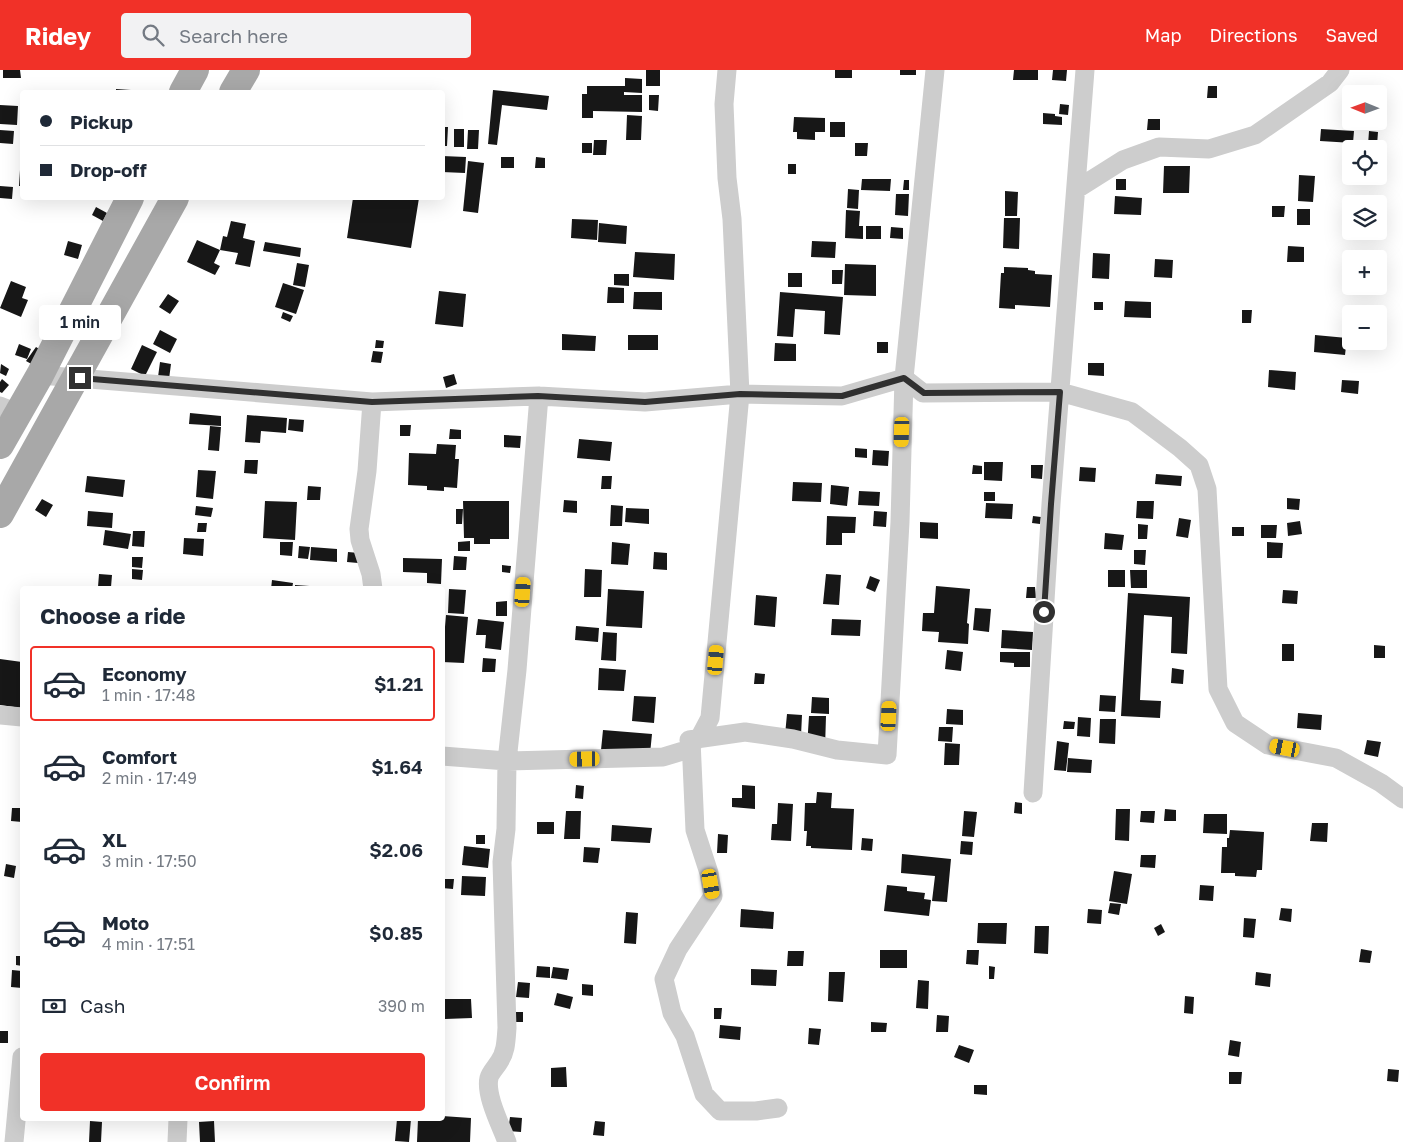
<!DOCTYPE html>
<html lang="en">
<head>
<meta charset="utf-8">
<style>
  :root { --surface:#fff; --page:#f2f2f3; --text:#1f2937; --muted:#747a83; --line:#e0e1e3; --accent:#f13128 }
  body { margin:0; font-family:"Golos Text",sans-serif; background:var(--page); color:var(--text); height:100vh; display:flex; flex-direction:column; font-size:19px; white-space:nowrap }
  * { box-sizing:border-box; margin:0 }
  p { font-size:16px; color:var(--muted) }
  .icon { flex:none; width:28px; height:28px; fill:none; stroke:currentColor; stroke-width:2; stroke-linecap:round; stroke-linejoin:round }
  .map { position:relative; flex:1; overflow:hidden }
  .panel { position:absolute; left:20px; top:516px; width:425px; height:535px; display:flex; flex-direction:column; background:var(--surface); border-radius:5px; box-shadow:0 5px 20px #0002 }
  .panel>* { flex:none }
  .top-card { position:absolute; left:20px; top:20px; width:425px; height:110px; border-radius:5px; box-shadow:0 5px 20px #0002; display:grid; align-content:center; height:110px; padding:0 20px; background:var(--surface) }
  .needle { width:32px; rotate:271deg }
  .tools { position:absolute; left:1342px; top:15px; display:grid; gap:10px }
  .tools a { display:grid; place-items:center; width:45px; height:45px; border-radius:5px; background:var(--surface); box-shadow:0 5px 20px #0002; font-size:25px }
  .end { position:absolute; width:22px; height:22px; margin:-11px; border:6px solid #303030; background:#fff; box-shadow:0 0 0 2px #fff }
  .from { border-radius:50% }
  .bubble { position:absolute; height:35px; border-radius:5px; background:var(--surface); box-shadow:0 5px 20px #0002; font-size:16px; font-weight:600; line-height:35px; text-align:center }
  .car { position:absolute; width:15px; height:30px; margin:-15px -8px; border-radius:6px; box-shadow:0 0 4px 1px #0007; background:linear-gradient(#f5c518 24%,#345 0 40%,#f5c518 0 76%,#345 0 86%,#f5c518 0) }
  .top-card b { display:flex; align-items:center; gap:18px; height:48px; font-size:19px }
  .top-card b+b { border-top:1px solid var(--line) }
  .top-card i { width:12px; height:12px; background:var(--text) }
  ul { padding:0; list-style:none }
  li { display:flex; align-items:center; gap:15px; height:75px; margin:0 10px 8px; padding:0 10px; border:2px solid transparent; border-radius:5px }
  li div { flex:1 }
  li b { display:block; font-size:19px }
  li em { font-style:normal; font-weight:600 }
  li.current { border-color:var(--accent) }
  li>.icon { width:45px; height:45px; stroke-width:1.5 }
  h2 { padding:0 20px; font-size:22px; line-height:60px }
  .pay { display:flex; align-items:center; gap:12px; height:55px; padding:0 20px; font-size:19px }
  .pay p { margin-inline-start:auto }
  .action { display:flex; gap:10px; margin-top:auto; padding:10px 20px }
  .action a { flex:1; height:58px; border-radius:5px; background:var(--accent); color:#fff; font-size:20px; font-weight:600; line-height:58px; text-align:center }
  header { display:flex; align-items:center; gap:30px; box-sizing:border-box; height:70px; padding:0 25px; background:var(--accent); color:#fff }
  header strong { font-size:24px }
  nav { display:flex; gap:28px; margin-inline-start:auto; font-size:18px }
  .search { width:350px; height:45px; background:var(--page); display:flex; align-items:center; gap:12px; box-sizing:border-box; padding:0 18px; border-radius:5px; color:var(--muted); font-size:19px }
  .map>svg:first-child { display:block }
  .building { fill:#171717 }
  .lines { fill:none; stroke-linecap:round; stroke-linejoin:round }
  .minor { stroke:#cdcdcd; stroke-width:19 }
  .primary { stroke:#a8a8a8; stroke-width:28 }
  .route { stroke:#303030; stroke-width:6 }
</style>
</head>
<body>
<header>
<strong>Ridey</strong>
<div class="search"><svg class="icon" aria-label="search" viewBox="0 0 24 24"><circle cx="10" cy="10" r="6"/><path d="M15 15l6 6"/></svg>Search here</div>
<nav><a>Map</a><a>Directions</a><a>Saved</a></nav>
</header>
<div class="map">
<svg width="1403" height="1072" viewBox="0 0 1403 1072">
  <rect width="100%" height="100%" fill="#fff"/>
  <path class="building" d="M3,0H20L21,8H3Z
    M646,0H660V16H646Z
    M835,0H852V8H835Z
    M900,0H916V5H900Z
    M1014,0H1038V10H1013Z
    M1053,0H1067L1066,11L1052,10Z
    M625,8L642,9V23L624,22V25H642V42L593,41V48H582V24H587V16H625Z
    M1208,16H1217V28H1207Z
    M116,19L131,20V22H116Z
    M493,20L549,26L547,40L502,35L497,75L488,74Z
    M649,25H659L658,41L649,40Z
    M1060,34L1069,35L1068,45L1059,44Z
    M0,35L18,36L17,55L0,54Z
    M1043,43L1055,44V46L1062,47V55L1043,54Z
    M627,45L642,46L641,70H626Z
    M794,47L825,48V62H815V70L797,69V62H793Z
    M1148,49H1160V60H1147Z
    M830,52H845V67H830Z
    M442,57H448L447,76H442Z
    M454,59H464V77H454Z
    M1321,59L1354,61L1353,73L1320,71Z
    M0,60L14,61L13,74L0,73Z
    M468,60H479L478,79H467Z
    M1369,61L1378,62L1377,75H1368Z
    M594,70H607L606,85H593Z
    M582,73H592V83H582Z
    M855,73H868L867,86H855Z
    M21,84H22V116H19Z
    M442,86L466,87L465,103L442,102Z
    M501,87H514V98H501Z
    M536,87L545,88V98H535Z
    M468,91L484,93L478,143L463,141Z
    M788,94H796V104H788Z
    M1164,96H1190L1189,123H1163Z
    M1299,105L1315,106L1313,132L1298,131Z
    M862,109H891L890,121L861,120Z
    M1116,109H1126V120H1116Z
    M904,110H909V120H903Z
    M0,116L13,117L12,129L0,128Z
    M848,119L859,120L858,139L847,138Z
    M1005,121L1018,122L1017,146H1005Z
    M896,124H909L908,146L895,145Z
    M1115,126L1142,128L1141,145L1114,144Z
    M353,128H419L411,178L347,168Z
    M1272,136H1285L1284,147H1272Z
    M96,137L107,143L103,151L92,145Z
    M1297,139H1310V155H1297Z
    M846,140L860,141L859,156H863V169L845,168Z
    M1004,148H1020L1019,179L1003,178Z
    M572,149L598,150L597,170L571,168Z
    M231,151L246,154L243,168L255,171L250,197L235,194L238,183L220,180L223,166L227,167Z
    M599,153L627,156L626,174L598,172Z
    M866,156H881V169H866Z
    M891,157L903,158V169L890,168Z
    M197,170L220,180L214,193L220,196L215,205L187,192Z
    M68,171L82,175L78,189L64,185Z
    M812,171L836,172L835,188L811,187Z
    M265,172L301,178L300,187L263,181Z
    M1288,176L1304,177V192H1287Z
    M635,182L675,184L674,210L633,207Z
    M1093,183L1110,184L1109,209L1092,208Z
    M1350,185L1368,187V189H1351V196H1349Z
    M1155,189L1173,190L1172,208L1154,207Z
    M297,193L309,195L305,217L293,215Z
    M845,194L876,195V226L844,225Z
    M1004,197L1028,198V200L1035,201V204L1052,205L1050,237L1015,235V239L999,238L1001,203H1004Z
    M832,200H843L842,214H832Z
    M788,203H802V217H788Z
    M614,204H629V216L614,215Z
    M11,211L26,217L22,228L28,230L21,247L0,238Z
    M283,213L304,220L296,244L275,237Z
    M608,217L624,218V233H607Z
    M439,221L466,224L463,257L435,254Z
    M634,222H662V240L633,239Z
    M780,222L843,227L840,265L824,264L825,241L795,239L793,267L777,266Z
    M168,224L179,231L170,244L159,237Z
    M1125,231L1151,232V248L1124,247Z
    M1094,232H1103V240H1094Z
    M1242,240H1252L1251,253H1242Z
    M283,242L293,246L290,252L281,248Z
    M160,260L177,269L170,283L153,274Z
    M562,264L596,266L595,281L562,280Z
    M628,265H658V280H628Z
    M1315,265L1347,268L1345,285L1314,282Z
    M376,270L384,271L383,278H375Z
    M877,272H888V283H877Z
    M775,273L796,274V291H774Z
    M19,274L31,279L27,289L15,285Z
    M142,275L157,282L145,306L131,299Z
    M36,277L44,282L35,296L26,291Z
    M373,281L383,282L381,293L371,292Z
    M160,292L171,294L169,309L158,307Z
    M1088,293H1104V306L1088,305Z
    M1,294L9,299L6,306L0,303Z
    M1269,300L1296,302L1295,320L1268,317Z
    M454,304L457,314L446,318L443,307Z
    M2,309L9,315L2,323L0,322V312Z
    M1342,310L1359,311L1358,324L1341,322Z
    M190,343L221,346V356L189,354Z
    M247,345L287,348L286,363L261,361L260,373L245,372Z
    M289,349L304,350L303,362L288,360Z
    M400,355H411L410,366H400Z
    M210,356L221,357L219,381L208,380Z
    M450,359L461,360V369H449Z
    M504,365L521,366L520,378L504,377Z
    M579,369L612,372L610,391L577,388Z
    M437,374L456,375L455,389H459L457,418L444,417V421L427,420V416L408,415L409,383L436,384Z
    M855,378L867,379V388L855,387Z
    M873,380L889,381L888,396L872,395Z
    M245,390H258L257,404L244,403Z
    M984,392H1003L1002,411L984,410Z
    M973,395L982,396V404H972Z
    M1031,395H1043L1042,409L1031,408Z
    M1080,397L1096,398L1095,412L1079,411Z
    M198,400L216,401L213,429L196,427Z
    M1156,404L1182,406L1181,416L1155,414Z
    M87,406L125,410L123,427L85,422Z
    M602,406H612L611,419H601Z
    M793,412L822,413L821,432L792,431Z
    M831,415L849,417L847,436L830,434Z
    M308,416L321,417L320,430H307Z
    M859,421L880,422L879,436L858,435Z
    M984,422H995V431H984Z
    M1287,428L1300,429L1299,440L1287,439Z
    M42,429L53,435L46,447L35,440Z
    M564,430L577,431V443L563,442Z
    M265,431L297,432L295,470L263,468Z
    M463,431H509V469H490V474H474V468H464Z
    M1137,431H1154L1153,449L1136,448Z
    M986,433L1013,434L1012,449L985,448Z
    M611,435L623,436L622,456H610Z
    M196,436L213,438L211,447L195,445Z
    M626,438L649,439V454L625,452Z
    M456,439H463L462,454H456Z
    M88,441L113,443L112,458L87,456Z
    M874,441L887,442L886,457L873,456Z
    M827,446L856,447L855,463H842V475H826Z
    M1033,446L1041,447L1040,454L1032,453Z
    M1179,448L1191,450L1188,468L1176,466Z
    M1300,451L1302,464L1288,466L1287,453Z
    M920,452L938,453V469L920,468Z
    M198,453H207L206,462H197Z
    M1138,454L1148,455L1147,469H1138Z
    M1261,455H1277L1276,468H1261Z
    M1232,457H1244V466H1232Z
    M105,460L131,464L128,479L103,475Z
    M133,461H145L144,477L132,476Z
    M1105,463L1124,465L1122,480L1104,479Z
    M184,468L204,469L203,486L183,484Z
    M470,471V481H458V472Z
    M280,472H293L292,486L280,485Z
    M612,472L630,474L628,495L611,494Z
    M1267,472L1283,473L1282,488H1267Z
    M299,476L310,477L308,489L298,488Z
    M311,477L337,479V492L310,490Z
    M1134,480H1146L1145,495L1134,494Z
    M348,482L359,483L358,493L347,492Z
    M654,482L667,483V500L653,499Z
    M454,486L467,487L466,500H453Z
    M132,487H143L142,498L132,497Z
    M403,488L442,489L441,514L427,513V503L403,502Z
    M502,495L511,496L510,503L502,502Z
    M132,499L143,500L142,510L132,509Z
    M585,499L602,500L601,527H584Z
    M1108,500H1125V517H1108Z
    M1130,500H1147V518H1131Z
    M99,504L112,505L111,517H98Z
    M826,504L841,505L839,535L823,534Z
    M870,506L880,510L875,522L866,518Z
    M272,510L293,513L292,519H271Z
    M295,515L324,517L323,519H295Z
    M936,516L970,519L967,553L969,554L968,574L938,572L939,562L922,561L923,543H934Z
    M1027,517H1035L1036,528H1026Z
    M449,519L466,520L464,544L448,543Z
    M608,519L644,521L642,558L606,556Z
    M1283,520L1298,521L1297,534L1282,533Z
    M1128,523L1190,527L1187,584L1171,583L1172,547L1144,545L1140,630L1161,631L1160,648L1121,646Z
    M756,525L777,527L775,557L754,555Z
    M507,531V546H496V532Z
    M975,538L991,539L989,562L973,560Z
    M446,545L468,547L464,593L442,592Z
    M478,549L504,552L501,580L485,578L486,565H476Z
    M832,549L861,550L860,566L831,565Z
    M576,556L599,558L598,572L575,570Z
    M1002,560L1033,562L1032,580L1001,578Z
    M603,562L617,563L616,591L601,590Z
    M1282,574H1294V591H1282Z
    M1374,575L1385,576V588H1374Z
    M947,580L963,582L961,601L945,599Z
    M1000,582H1030V597H1014V593L1000,592Z
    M483,588L496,589L495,602H482Z
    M0,589L22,592V638L0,635Z
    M599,598L626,600L624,621L598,620Z
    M1172,598L1184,600L1183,614L1171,613Z
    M755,603L765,604L764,614H754Z
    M1100,625L1116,626L1115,642L1099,641Z
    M634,626L656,627L654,653L632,651Z
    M812,627L829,628V644L811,643Z
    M947,639L963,640V655L946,654Z
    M1298,643L1322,645L1321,660L1297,658Z
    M787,644L802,645L801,666L785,665Z
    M809,646H826L825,678L807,677Z
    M1078,647L1091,648L1090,667L1077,666Z
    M1100,649H1116L1115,674L1099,673Z
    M1064,651L1075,652L1074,659H1063Z
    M939,657H953L952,672L938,671Z
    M603,660L652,664L650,684L601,680Z
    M1367,670L1381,672L1378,687L1364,684Z
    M1057,671L1069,673L1066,701L1054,700Z
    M945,673L960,674L959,695H944Z
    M1068,688L1092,690L1091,703L1067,702Z
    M576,715L584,716L583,729L575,728Z
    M742,715L755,716V739L732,737V728H742Z
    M817,722L832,723L831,738L854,739L852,780L811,778V776H806L807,761H804L805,733H816Z
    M1015,732L1022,733V744L1014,743Z
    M778,733L793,734L791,771L771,770L772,754H777Z
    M12,738H22V752L11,751Z
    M1116,739H1130L1129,771L1115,770Z
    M1165,739L1176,740V751H1164Z
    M566,741H581L580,769H564Z
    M964,741L977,742L974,767L962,766Z
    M1141,741H1155L1154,753L1140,752Z
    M1204,744H1227V764L1203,763Z
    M537,752H554V764H537Z
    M1312,753H1328L1327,772L1310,771Z
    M612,755L652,758L650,773L611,771Z
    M1230,760L1264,762L1262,800H1257L1256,807L1235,806V803H1221L1222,777H1227V768H1229Z
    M718,764L728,765L727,783H717Z
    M476,765H485V774H476Z
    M862,768L873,769L872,781L861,780Z
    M961,771L973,772L972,785L960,784Z
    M464,776L490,779L488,798L462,795Z
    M584,777L600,778L598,793L583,792Z
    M902,784L951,789L947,832L932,831L935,806L901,803Z
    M1141,785H1156L1155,798L1140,797Z
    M6,794L16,796L14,808L4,806Z
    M1114,801L1132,804L1127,834L1109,831Z
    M462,806L486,807L485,826L461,825Z
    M442,809H454L453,819L442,818Z
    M887,815L907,817V821L925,823L924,829L931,830L929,846L884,841Z
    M1200,815L1214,816L1213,831L1199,830Z
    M1110,833L1121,834L1119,845L1108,843Z
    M1281,838L1292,839L1291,852L1279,850Z
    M741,839L774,842L773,859L740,857Z
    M1088,839L1102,840L1101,854L1087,853Z
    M626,842L638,843L636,874L624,873Z
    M1244,848L1256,849L1254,868L1243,867Z
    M978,853H1007L1006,874L977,873Z
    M1161,854L1165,862L1158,866L1154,858Z
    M1035,856H1049L1048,884L1034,883Z
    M1361,879L1372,881L1370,893L1359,892Z
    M880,880H907V898H880Z
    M967,880H979L978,895L966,894Z
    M788,881H804L803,896H787Z
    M16,886H22V896L16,895Z
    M537,896L550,897V908L536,907Z
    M989,896L995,897L994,909H989Z
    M553,897L569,899L567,910L551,908Z
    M751,899L777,900L776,916L751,915Z
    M12,900L22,901V918L11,917Z
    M829,902H845L843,932L828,931Z
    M1256,902L1271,904L1270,917L1255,915Z
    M918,910L929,911L928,939L916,938Z
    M518,912L530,913L529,928L516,927Z
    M582,914L593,915V926L582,925Z
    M557,923L573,927L570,939L554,935Z
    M1185,926L1194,927L1193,944L1184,943Z
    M445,929H471L472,948L445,949Z
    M714,938H722L721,949H714Z
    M514,942H523V952H514Z
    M937,945L949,946L948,962H936Z
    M871,952L887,953L886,962H871Z
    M720,955L741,957L740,970L719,968Z
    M809,958L821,959L819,975L808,974Z
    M0,961H8V973H0Z
    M1230,970L1241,972L1239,987L1228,985Z
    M959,975L974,980L969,993L954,987Z
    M566,997L567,1017H551V998Z
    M1388,999L1399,1000L1398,1012L1387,1011Z
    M1229,1002H1242L1241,1014H1229Z
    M974,1015H987V1025L974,1024Z
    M442,1046L471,1048L470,1072H417L418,1049H442Z
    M510,1047L522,1048L521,1062L508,1061Z
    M397,1049H411L409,1072L395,1071Z
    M90,1051L102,1052L101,1072H89Z
    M214,1051L215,1072H200L199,1052Z
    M595,1051L605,1052L604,1066L593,1065Z"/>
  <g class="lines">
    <path class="minor" d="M1077,119L1123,90L1159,77L1209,79L1255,65L1330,13L1340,0
      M40,305L372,332L539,326L645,332L740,324L842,326L904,308L923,323L1060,322L1132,342L1180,378L1199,395L1207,419L1218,619L1235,653L1268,675L1336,688L1381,713L1403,729
      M372,332L367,401L359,459L360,470L371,504L373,519
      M0,336L18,343
      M0,645L22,647
      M689,670L745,662L793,669L837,680L887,685L900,452L904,308L935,0
      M691,670L695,760L709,803L713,826L678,879L664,909L672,943L685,966L704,1024L720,1041H756L778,1038
      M442,686L507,691L663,687L686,680L701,665L710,648L740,324L732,149L727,108L724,34L727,0
      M1033,723L1051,434L1085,0
      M14,1072L22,987
      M177,1072L178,1049
      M507,1072C501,1056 485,1025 489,1008C490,1003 496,997 499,992C506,982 506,971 507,958L502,792L506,759L507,691L517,600L539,326"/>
    <path class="primary" d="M183,22L195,0
      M233,22L246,0
      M0,375L40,305L130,128
      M0,444L175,128"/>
  </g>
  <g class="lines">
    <path class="route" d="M80,308L372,332L538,326L645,332L740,324L842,326L904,308L924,323L1060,322L1051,434L1044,542"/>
  </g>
</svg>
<div class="tools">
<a><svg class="needle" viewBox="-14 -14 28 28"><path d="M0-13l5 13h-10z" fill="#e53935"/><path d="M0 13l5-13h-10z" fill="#747a83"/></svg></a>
<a><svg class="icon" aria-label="locate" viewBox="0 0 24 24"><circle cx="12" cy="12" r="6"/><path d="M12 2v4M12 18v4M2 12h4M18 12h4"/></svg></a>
<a><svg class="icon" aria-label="layers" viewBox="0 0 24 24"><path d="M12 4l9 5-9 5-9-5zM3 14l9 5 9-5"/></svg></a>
<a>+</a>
<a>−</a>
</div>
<i class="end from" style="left:1044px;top:542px"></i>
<i class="end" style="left:80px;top:308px"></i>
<div class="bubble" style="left:39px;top:235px;width:82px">1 min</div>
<i class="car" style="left:902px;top:362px;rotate:182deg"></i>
<i class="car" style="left:523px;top:522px;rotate:4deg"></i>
<i class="car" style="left:716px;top:590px;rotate:5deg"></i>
<i class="car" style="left:889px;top:646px;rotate:3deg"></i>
<i class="car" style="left:1285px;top:678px;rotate:281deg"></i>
<i class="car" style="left:585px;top:689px;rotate:269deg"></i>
<i class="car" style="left:711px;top:814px;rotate:170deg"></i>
<div class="top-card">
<b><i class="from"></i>Pickup</b>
<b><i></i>Drop-off</b>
</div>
<section class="panel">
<h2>Choose a ride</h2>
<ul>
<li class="current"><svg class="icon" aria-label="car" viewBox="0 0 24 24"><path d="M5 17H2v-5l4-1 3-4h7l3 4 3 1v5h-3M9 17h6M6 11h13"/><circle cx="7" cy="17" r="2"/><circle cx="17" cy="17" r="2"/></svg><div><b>Economy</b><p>1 min · 17:48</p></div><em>$1.21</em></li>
<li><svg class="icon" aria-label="car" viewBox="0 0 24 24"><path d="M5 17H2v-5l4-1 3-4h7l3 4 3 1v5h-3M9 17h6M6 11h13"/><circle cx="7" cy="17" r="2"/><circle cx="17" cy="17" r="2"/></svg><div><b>Comfort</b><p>2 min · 17:49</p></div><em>$1.64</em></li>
<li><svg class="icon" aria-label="car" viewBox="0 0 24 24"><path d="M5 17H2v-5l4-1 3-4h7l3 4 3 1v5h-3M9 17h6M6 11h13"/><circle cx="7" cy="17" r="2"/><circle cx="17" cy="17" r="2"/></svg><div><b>XL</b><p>3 min · 17:50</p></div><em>$2.06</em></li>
<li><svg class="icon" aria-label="car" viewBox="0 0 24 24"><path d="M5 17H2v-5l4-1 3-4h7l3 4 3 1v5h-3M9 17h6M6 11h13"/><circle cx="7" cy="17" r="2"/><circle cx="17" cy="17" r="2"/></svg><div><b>Moto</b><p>4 min · 17:51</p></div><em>$0.85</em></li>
</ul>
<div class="pay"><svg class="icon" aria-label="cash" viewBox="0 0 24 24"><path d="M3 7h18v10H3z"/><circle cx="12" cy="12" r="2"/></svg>Cash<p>390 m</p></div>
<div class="action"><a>Confirm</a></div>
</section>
</div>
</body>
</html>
